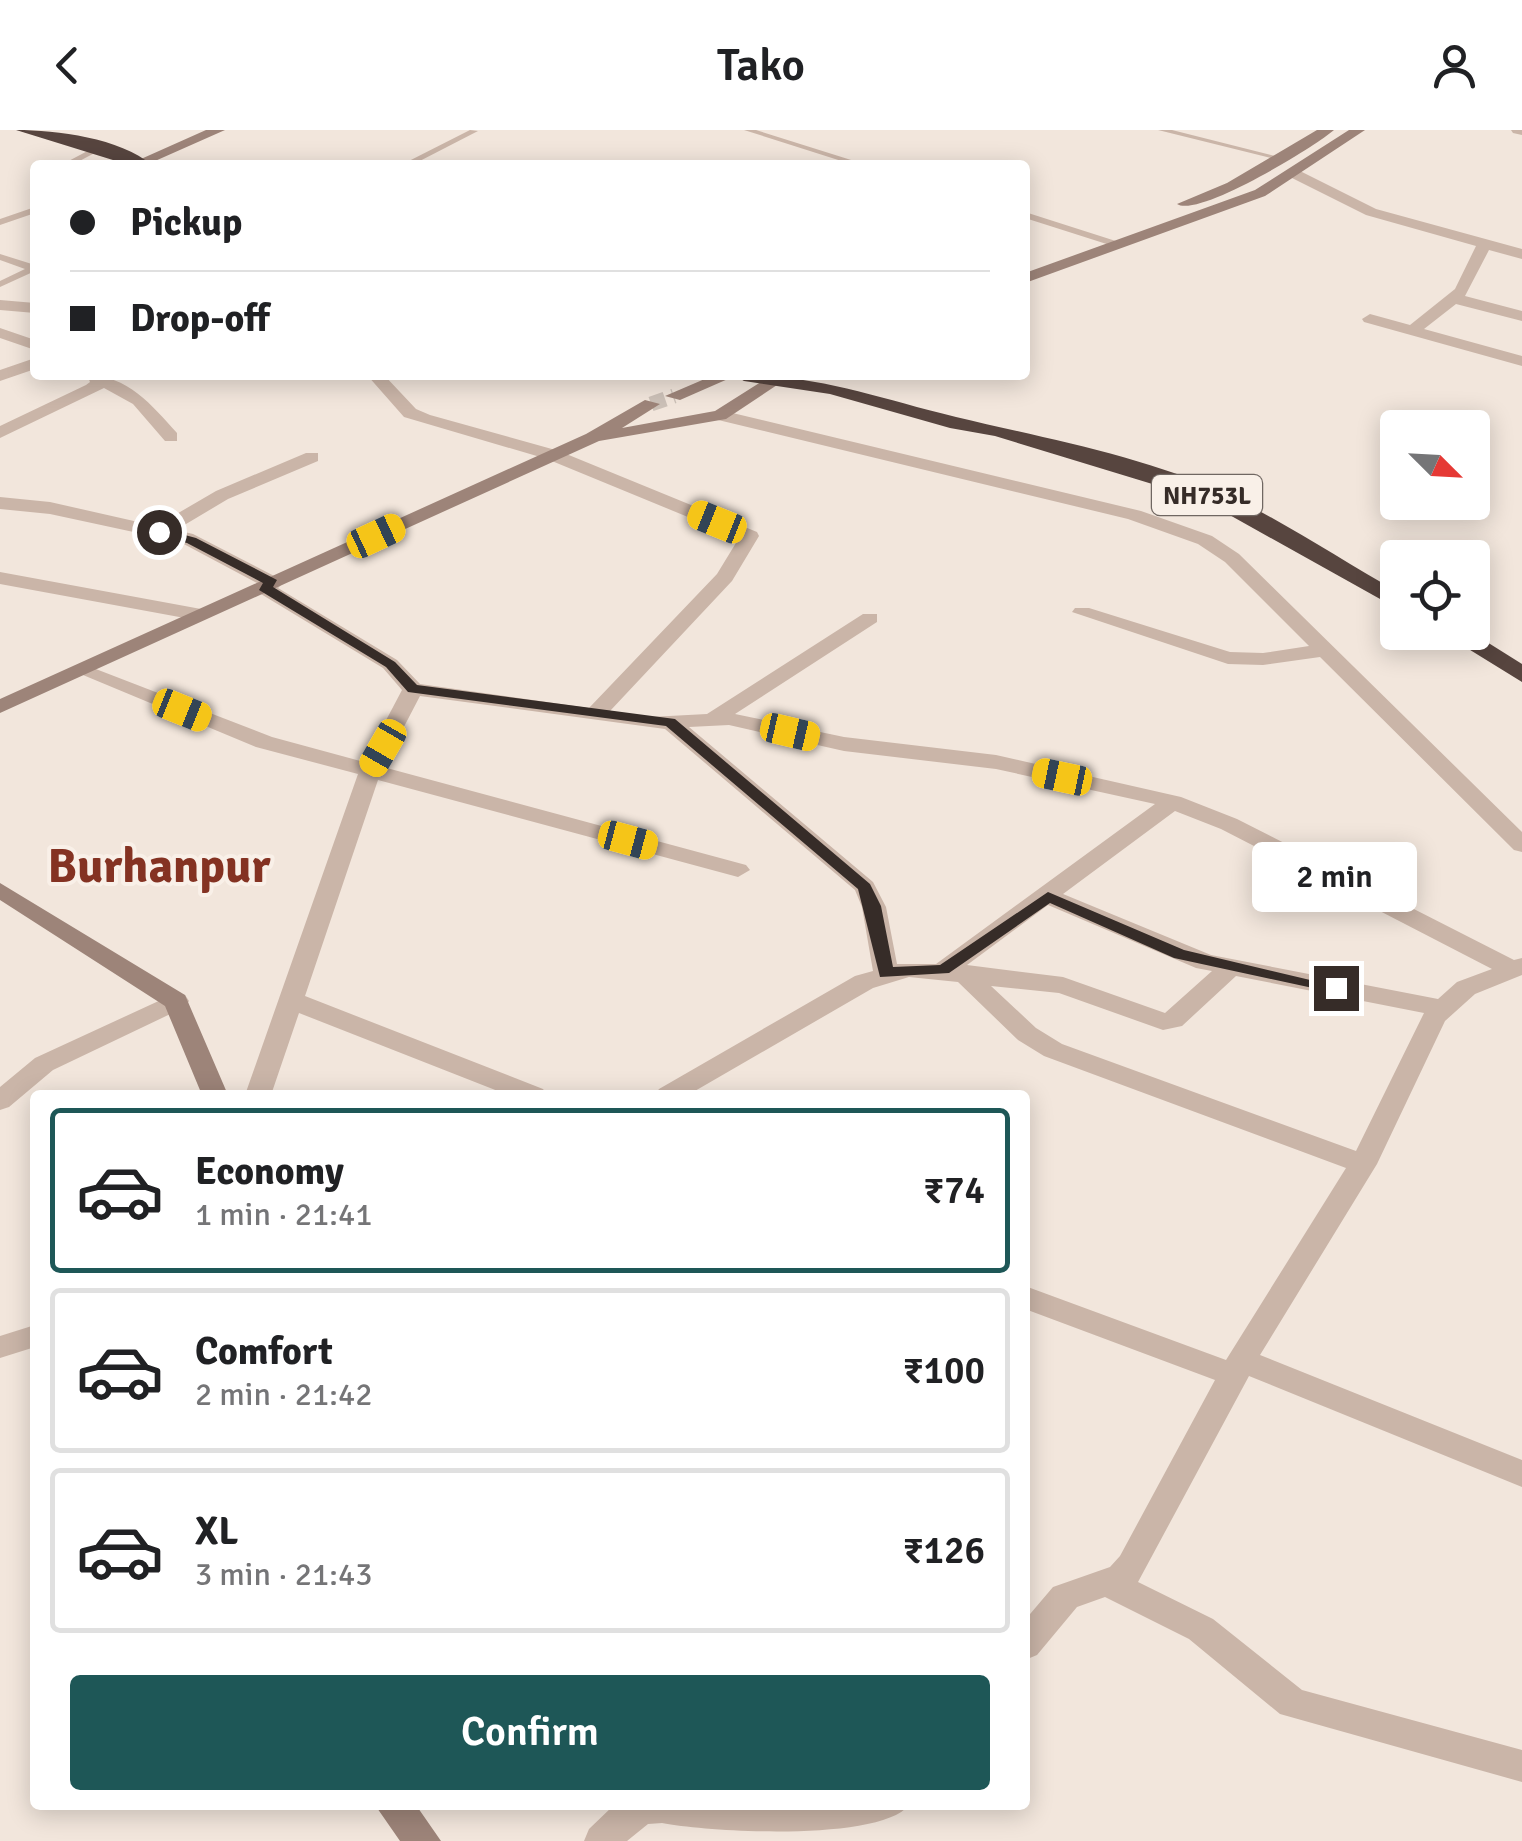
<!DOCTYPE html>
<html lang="en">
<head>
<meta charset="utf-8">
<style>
  :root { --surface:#fff; --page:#f2f2f2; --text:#202124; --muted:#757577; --line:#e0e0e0; --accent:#1e5757 }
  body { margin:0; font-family:Signika,sans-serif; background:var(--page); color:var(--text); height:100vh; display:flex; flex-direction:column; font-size:38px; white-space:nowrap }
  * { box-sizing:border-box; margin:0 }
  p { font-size:32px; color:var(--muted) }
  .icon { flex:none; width:55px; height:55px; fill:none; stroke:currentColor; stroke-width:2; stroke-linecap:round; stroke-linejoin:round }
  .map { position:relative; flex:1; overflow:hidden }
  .sheet { position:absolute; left:30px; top:960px; width:1000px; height:720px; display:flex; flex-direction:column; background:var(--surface); border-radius:10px; box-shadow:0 5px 25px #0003 }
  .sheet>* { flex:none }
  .top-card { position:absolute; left:30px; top:30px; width:1000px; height:220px; border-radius:10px; box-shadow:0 5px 25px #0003; display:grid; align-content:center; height:220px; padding:0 40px; background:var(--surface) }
  .needle { width:65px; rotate:114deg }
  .controls { position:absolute; left:1380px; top:280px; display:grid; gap:20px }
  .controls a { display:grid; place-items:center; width:110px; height:110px; border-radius:10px; background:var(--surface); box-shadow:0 5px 25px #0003; font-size:50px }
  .end { position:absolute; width:45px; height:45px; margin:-22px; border:12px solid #362c28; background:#fff; box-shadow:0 0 0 5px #fff }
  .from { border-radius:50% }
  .bubble { position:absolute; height:70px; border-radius:10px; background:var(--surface); box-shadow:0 5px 25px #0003; font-size:32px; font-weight:600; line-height:70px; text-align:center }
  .car { position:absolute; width:30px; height:60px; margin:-30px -15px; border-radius:12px; box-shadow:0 0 8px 2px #0007; background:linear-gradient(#f5c518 24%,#345 0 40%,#f5c518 0 76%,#345 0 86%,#f5c518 0) }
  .top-card b { display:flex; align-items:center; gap:35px; height:95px; font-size:38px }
  .top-card b+b { border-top:2px solid var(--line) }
  .top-card i { width:25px; height:25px; background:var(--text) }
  ul { padding:18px 0 0; list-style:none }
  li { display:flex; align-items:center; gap:30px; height:165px; margin:0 20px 15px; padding:0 20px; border:5px solid var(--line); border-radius:10px }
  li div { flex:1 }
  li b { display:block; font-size:38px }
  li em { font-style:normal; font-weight:600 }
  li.selected { border-color:var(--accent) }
  li>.icon { width:90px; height:90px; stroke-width:1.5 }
  .primary-button { display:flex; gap:20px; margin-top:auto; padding:20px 40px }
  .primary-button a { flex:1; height:115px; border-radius:10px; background:var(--accent); color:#fff; font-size:40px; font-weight:600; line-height:115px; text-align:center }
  header { display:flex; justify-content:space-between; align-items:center; height:130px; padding:0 40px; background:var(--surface); font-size:45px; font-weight:600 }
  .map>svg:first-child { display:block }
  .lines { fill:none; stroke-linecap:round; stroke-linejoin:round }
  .secondary-tunnel { stroke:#ccc1b8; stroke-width:15; stroke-dasharray:15 8; stroke-linecap:butt }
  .lane { fill:#cab5a8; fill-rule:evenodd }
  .street { fill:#cab5a8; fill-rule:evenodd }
  .secondary { fill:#9d8479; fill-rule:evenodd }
  .highway { fill:#57453f; fill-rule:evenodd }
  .route { fill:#362c28 }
  .labels { text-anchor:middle; stroke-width:8; stroke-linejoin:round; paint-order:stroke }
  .shield { fill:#f9f0e8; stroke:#706762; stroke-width:2.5 }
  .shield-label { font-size:25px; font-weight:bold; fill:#362c28 }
  .town-label { font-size:48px; font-weight:bold; fill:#843222; stroke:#f9f0e8 }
</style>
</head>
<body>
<header><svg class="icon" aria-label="back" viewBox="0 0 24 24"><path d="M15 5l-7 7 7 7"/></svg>Tako<svg class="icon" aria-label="person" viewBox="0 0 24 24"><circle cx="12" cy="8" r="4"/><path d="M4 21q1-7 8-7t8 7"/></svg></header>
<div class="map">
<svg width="1522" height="1711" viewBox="0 0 1522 1711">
  <rect width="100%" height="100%" fill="#f2e6dc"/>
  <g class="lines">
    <path class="secondary-tunnel" d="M651,274L674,266"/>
    <path class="lane" d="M470,0L478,1L412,35H401Z
      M744,0H756L867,35H854Z
      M1158,0H1172L1283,28L1279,30Z
      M97,16L104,18L72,35H61Z
      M35,77V83L0,95V89Z
      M1025,82L1122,113L1123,115L1116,117L1025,88Z
      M0,124L35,135V141L0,157V151L25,139L0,130Z"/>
    <path class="street" d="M1511,0H1522V5L1513,3Z
      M1290,41H1300L1376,79L1522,119V129L1489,120L1465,166L1522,181V191L1456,174L1424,199L1522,226V236L1364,192L1362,189L1370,184L1410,195L1455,159L1476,116L1366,85L1290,47Z
      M0,170L35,173V183L0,180Z
      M0,198L35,210V220L0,208Z
      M35,228V239L0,251V240Z
      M87,245C127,245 152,275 177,303V311H165L133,274L104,258L0,308V296L86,255L90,252Z
      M367,245H384L416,279L430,285L559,321L757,402L759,406L732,451L610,581L650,587L707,584L863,484H877V492L735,584L844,607L996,625L1181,667L1237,689L1514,830L1522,828V845L1475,864L1445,891L1377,1034L1260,1225L1522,1330V1357L1249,1246L1138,1452L1213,1489L1302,1560L1522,1620V1652L1280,1584L1189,1509L1105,1467L1077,1477L1037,1525L1025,1530V1490L1053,1457L1110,1437L1120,1426L1215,1250L1025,1179V1156L1226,1230L1346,1038L1044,926L1018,910L958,852L909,847L873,858L688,965H655L659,959L855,846L873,841L862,777L855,760L665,599L420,566L383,637L746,735L750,740L738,747L378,650L305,866L543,959L547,965H508L299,883L271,965H245L358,644L256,617L71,540L81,534L88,536L272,607L364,632L402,560L383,538L256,461L253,457L257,453L180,412L50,384L0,379V367L50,372L156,396L216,361L306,323H318V331L228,369L176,400L193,404L280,449L283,453L278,458L397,530L420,554L589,578L717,444L739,408L547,329L404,287ZM729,595L844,621L996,639L1155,674L936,834H897L886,777L873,752L689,597ZM1175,681L1221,699L1492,839L1457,852L1438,869L1211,825L1063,764ZM1048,775L1196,838L1212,841L1165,883L1063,847L967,835ZM1236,846L1424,883L1356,1021L1062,914L1036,898L991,856L1059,863L1163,900L1182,896Z
      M720,280L1141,381L1212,406L1239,424L1522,702V722L1514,720L1320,527L1263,535L1228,534L1072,482L1075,478H1089L1230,522L1263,523L1309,516L1225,432L1198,414L1128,389L714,289L711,285Z
      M0,442L201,479L211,485L201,491L0,454Z
      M176,863L185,865L189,871L185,877L53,940L9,977L0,980V957L35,928Z
      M35,1195V1217L0,1228V1206Z
      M614,1675H909C881,1711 715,1703 662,1693L648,1694L627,1711H584L589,1699Z"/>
    <path class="secondary" d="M206,0H225L146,35L132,33Z
      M1317,0H1334C1313,18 1198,88 1177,74L1227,53Z
      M1349,0H1365L1265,66L1025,153V143L1255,60Z
      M714,245H737L680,270L665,266Z
      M772,245H792L726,289L599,311L0,583V569L586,304L645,270L660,274L622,298L715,281Z
      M0,753L185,865L228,965H202L165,876L0,770Z
      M375,1675H416L441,1711H400Z"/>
    <path class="highway" d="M16,0C57,0 120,8 152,35H129Z
      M734,245C822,245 873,267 956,287C1043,308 1144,326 1226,364C1285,392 1341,430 1398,462V479L1210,374L1172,360L995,306L950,298L830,264L744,251Z
      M1441,502H1471L1522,534V552Z"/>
  </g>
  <path class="route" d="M159,398L196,408L277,450L273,457L395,532L417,555L675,589L870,754L881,776L893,837L940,835L1048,762L1184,820L1344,858L1336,863L1174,828L1050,773L949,843L880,847L858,759L666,596L408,562L386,537L259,460L263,453L187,413L154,404Z"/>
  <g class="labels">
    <rect class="shield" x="1152" y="345" width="110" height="40" rx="8"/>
    <g class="shield-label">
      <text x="1207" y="374">NH753L</text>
    </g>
    <g class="town-label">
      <text x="159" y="752">Burhanpur</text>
    </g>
  </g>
</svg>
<div class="controls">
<a><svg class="needle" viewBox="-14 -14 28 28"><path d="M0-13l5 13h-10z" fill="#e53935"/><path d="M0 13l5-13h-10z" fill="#757577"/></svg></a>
<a><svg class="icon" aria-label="locate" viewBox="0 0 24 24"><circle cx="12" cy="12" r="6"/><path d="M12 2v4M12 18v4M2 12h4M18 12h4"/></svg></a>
</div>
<i class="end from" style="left:159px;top:402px"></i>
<i class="end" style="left:1336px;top:858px"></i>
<div class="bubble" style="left:1252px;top:712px;width:165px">2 min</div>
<i class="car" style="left:717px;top:392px;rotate:292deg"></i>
<i class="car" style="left:376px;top:406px;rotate:65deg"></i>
<i class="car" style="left:182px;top:580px;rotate:112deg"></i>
<i class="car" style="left:790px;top:602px;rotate:103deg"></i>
<i class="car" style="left:383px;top:618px;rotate:210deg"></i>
<i class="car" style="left:1062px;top:647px;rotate:282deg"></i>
<i class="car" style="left:628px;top:710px;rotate:105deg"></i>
<div class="top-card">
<b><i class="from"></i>Pickup</b>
<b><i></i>Drop-off</b>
</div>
<section class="sheet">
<ul>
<li class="selected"><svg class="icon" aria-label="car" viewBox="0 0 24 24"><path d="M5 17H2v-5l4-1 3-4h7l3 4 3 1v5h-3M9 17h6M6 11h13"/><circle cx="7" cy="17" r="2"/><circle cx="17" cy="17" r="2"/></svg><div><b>Economy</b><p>1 min · 21:41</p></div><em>₹74</em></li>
<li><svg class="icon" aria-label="car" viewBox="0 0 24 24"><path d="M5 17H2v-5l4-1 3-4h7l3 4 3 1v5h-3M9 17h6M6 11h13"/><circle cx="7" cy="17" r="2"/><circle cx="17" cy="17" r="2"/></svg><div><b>Comfort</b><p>2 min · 21:42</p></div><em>₹100</em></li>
<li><svg class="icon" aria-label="car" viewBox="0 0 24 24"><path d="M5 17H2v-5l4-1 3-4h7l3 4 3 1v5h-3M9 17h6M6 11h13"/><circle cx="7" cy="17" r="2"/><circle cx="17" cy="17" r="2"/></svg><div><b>XL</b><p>3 min · 21:43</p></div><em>₹126</em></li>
</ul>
<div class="primary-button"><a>Confirm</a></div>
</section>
</div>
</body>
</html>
